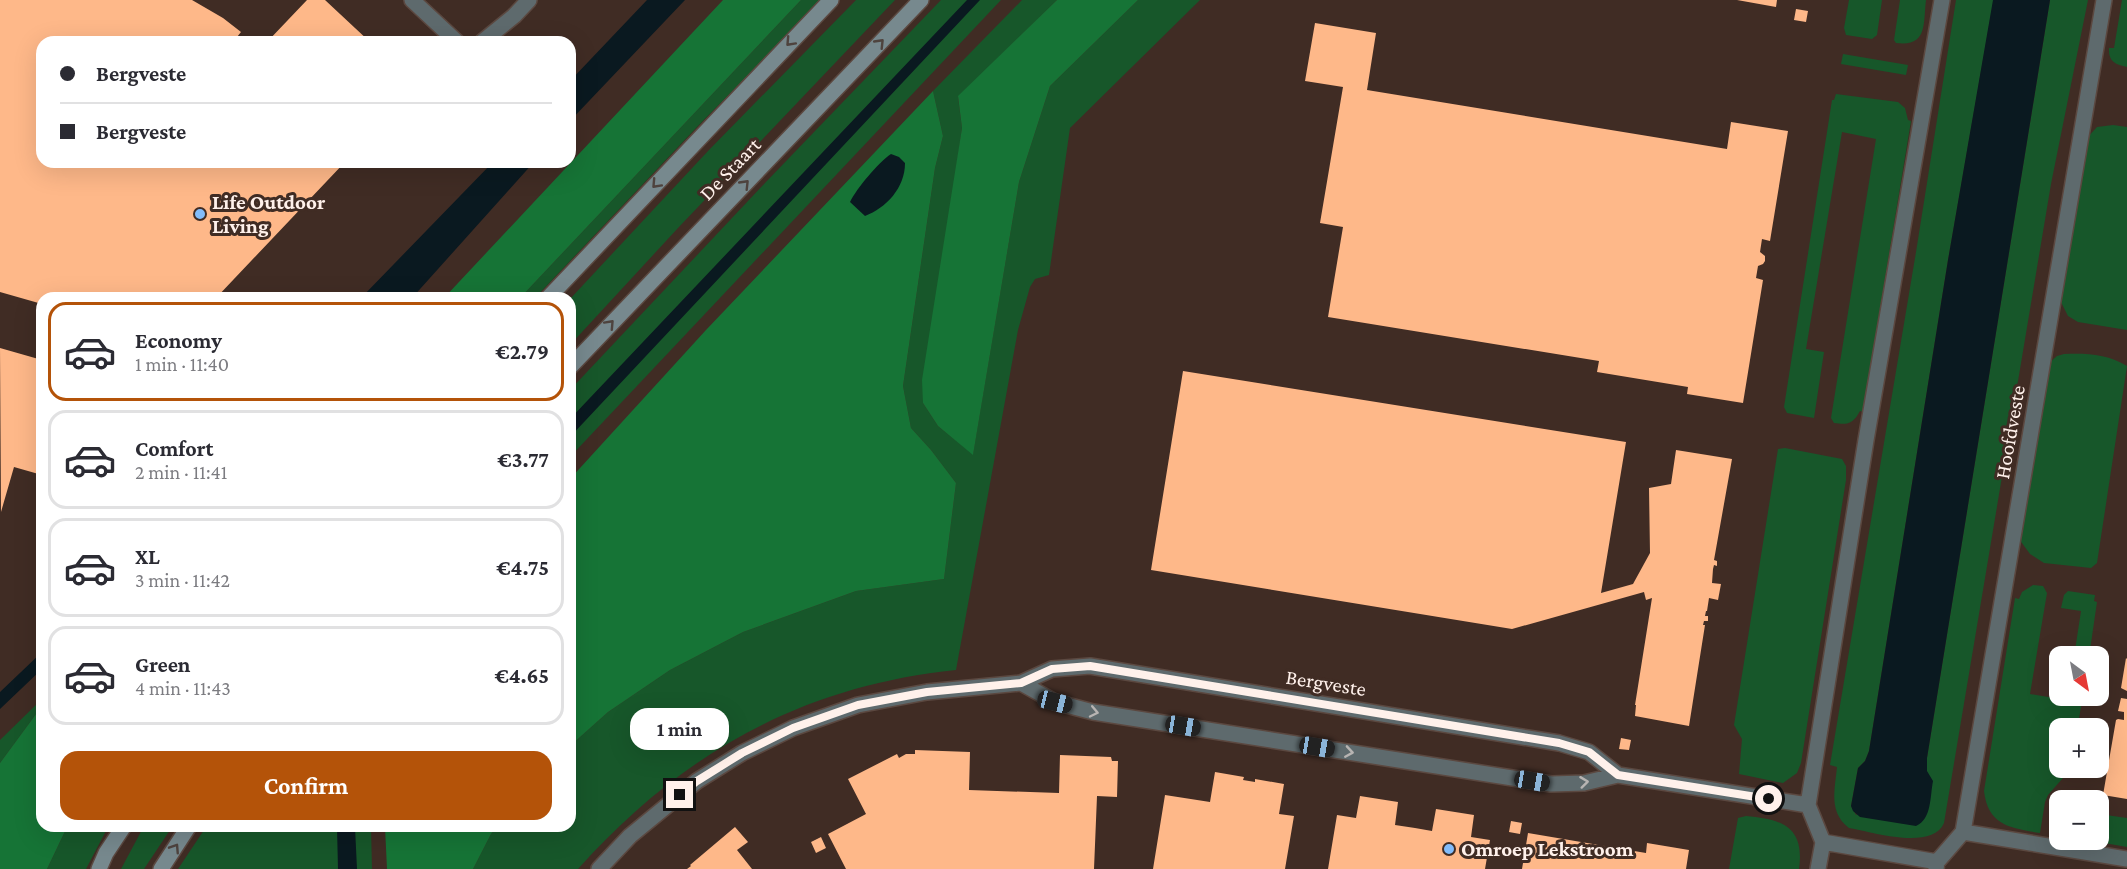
<!DOCTYPE html>
<html lang="en">
<head>
<meta charset="utf-8">
<style>
  :root { --surface:#fff; --page:#f7f7f7; --text:#2b2b33; --muted:#7c7c81; --line:#e1e1e2; --accent:#b45309 }
  body { margin:0; font-family:"Crimson Pro",serif; background:var(--page); color:var(--text); height:100vh; display:flex; flex-direction:column; font-size:22px; white-space:nowrap }
  * { box-sizing:border-box; margin:0 }
  p { font-size:20px; color:var(--muted) }
  .icon { flex:none; width:33px; height:33px; fill:none; stroke:currentColor; stroke-width:2; stroke-linecap:round; stroke-linejoin:round }
  .map { position:relative; flex:1; overflow:hidden }
  .panel { position:absolute; left:36px; top:292px; width:540px; height:540px; display:flex; flex-direction:column; background:var(--surface); border-radius:18px; box-shadow:0 6px 24px #0002 }
  .panel>* { flex:none }
  .guide { position:absolute; left:36px; top:36px; width:540px; height:132px; border-radius:18px; box-shadow:0 6px 24px #0002; display:grid; align-content:center; height:132px; padding:0 24px; background:var(--surface) }
  .needle { width:39px; rotate:148deg }
  .fabs { position:absolute; left:2049px; top:646px; display:grid; gap:12px }
  .fabs a { display:grid; place-items:center; width:60px; height:60px; border-radius:12px; background:var(--surface); box-shadow:0 6px 24px #0002; font-size:30px }
  .end { position:absolute; width:27px; height:27px; margin:-14px; border:8px solid #fff1eb; background:#111; box-shadow:0 0 0 3px #111 }
  .from { border-radius:50% }
  .bubble { position:absolute; height:42px; border-radius:18px; background:var(--surface); box-shadow:0 6px 24px #0002; font-size:20px; font-weight:700; line-height:42px; text-align:center }
  .car { position:absolute; width:18px; height:36px; margin:-18px -9px; border-radius:8px; box-shadow:0 0 4px 2px #0007; background:linear-gradient(#222 24%,#8ab4d8 0 40%,#222 0 76%,#8ab4d8 0 86%,#222 0) }
  .guide b { display:flex; align-items:center; gap:21px; height:57px; font-size:22px }
  .guide b+b { border-top:2px solid var(--line) }
  .guide i { width:15px; height:15px; background:var(--text) }
  ul { padding:10px 0 0; list-style:none }
  li { display:flex; align-items:center; gap:18px; height:99px; margin:0 12px 9px; padding:0 12px; border:3px solid var(--line); border-radius:18px }
  li div { flex:1 }
  li b { display:block; font-size:22px }
  li em { font-style:normal; font-weight:700 }
  li.current { border-color:var(--accent) }
  li>.icon { width:54px; height:54px; stroke-width:1.5 }
  .cta { display:flex; gap:12px; margin-top:auto; padding:12px 24px }
  .cta a { flex:1; height:69px; border-radius:18px; background:var(--accent); color:#fff; font-size:24px; font-weight:700; line-height:69px; text-align:center }
  .map>svg:first-child { display:block }
  .green { fill:#17572a }
  .forest { fill:#167436 }
  .water { fill:#0a1920 }
  .building { fill:#feb889 }
  .lines { fill:none; stroke-linecap:round; stroke-linejoin:round }
  .street-casing { stroke:#5b4840; stroke-width:18 }
  .secondary-casing { stroke:#5b4840; stroke-width:18 }
  .street { stroke:#5e6a6d; stroke-width:15 }
  .secondary { stroke:#77898e; stroke-width:15 }
  .oneway { stroke:#4e433e }
  .oneway2 { stroke:#b7b4b2 }
  .route { stroke:#fff1eb; stroke-width:8 }
  .poi-dot { fill:#82bcfa; stroke:#402c24; stroke-width:2 }
  .labels { text-anchor:middle; stroke-width:6; stroke-linejoin:round; paint-order:stroke }
  .street-label { font-size:21px; fill:#fff1eb; stroke:#402c24 }
  .poi-label { font-size:21px; font-weight:bold; fill:#fff1eb; stroke:#402c24; text-anchor:start }
</style>
</head>
<body>
<div class="map">
<svg width="2127" height="869" viewBox="0 0 2127 869">
  <rect width="100%" height="100%" fill="#402c24"/>
  <path class="green" d="M801,0H821L697,127L535,298H520Z
    M856,0H895L678,228L570,345V299L708,151Z
    M941,0H1001L570,457V390L765,183Z
    M1022,0H1057L958,97L962,128L923,403L938,426L973,454L1019,182L1050,86L1138,0H1200L1070,128L1049,275L1035,279L1030,287L1018,330L956,670C801,686 681,754 578,869H473L491,834L497,827L570,826V746L608,712L670,670L743,632L856,591L944,579L956,483L931,450L911,428L903,386L935,168L943,136L933,91Z
    M1849,0H1882L1877,35L1872,39L1846,35L1844,28Z
    M1900,0H1926C1923,24 1928,47 1896,43L1894,40Z
    M1956,0H1993V3L1948,260L1869,751L1865,761L1858,768L1851,806L1856,815L1927,771V758L2050,0H2088L2051,184L1944,823C1932,851 1872,832 1849,828C1828,812 1835,789 1837,767L1830,765L1916,252Z
    M2122,0H2127V67C2115,65 2108,61 2109,48H2114Z
    M1843,54L1908,65L1906,75L1841,64Z
    M1836,94L1898,102L1905,108L1908,120L1911,121L1863,412L1860,411C1853,424 1848,425 1834,423L1831,418L1876,139L1842,132L1806,349L1824,352L1814,418L1787,413L1784,407L1832,100H1834Z
    M2113,125L2127,127V330L2078,322L2068,316L2061,302L2086,139L2097,127Z
    M2064,354C2086,353 2108,354 2127,366L2097,563L2091,568L2044,563L2030,554L2019,539L2050,362L2057,356Z
    M1785,448L1842,459L1846,466V480L1801,763L1797,773L1783,783L1739,774L1742,739L1734,725L1778,449Z
    M2033,585L2043,586L2047,593L2030,694L2066,700L2067,696H2083L2077,729H2060V768H2070V770L2048,795L2045,802L2040,833C2011,828 1988,826 1984,791L2015,598L2019,599L2022,592Z
    M2068,591L2095,595L2094,601L2097,602L2089,657H2074L2081,611L2061,608L2064,595Z
    M42,699V706L0,763V740Z
    M2099,814L2127,818V847L2087,840H2098Z
    M1746,816C1782,819 1805,827 1799,869H1729L1738,818Z
    M144,826L172,827L144,869H121Z
    M67,827H108L86,869H47Z
    M206,827H371L372,869H178Z"/>
  <path class="forest" d="M723,0H801L520,298H444Z
    M1057,0H1138L1050,86L1019,182L973,455L938,426L923,403L922,380L962,128L958,96Z
    M933,91L943,136L935,168L903,386L911,428L931,450L956,483L944,579L856,591L743,632L670,670L608,712L570,746V479L706,330Z
    M42,706V826L67,827L47,869H0V763Z
    M385,827V826L497,827L491,834L473,869H387Z"/>
  <path class="water" d="M647,0H685L570,121V81Z
    M967,0H980L570,437V419Z
    M1993,0H2050L1927,758V771L1933,781C1930,796 1932,819 1916,826L1860,817L1853,811L1851,806L1858,768L1865,761L1869,751L1948,260Z
    M891,154L899,157L905,163C905,188 886,208 865,216L850,202C857,188 878,163 891,154Z
    M493,162H534L412,298H361Z
    M42,652V669L0,709V692Z
    M337,827H355L357,869H338Z"/>
  <path class="building" d="M0,0H192L223,18L241,32L237,37L242,42H42V162H345L216,298H42V304L0,292Z
    M307,0H325L370,42H267Z
    M1737,0H1777L1776,7Z
    M1796,9L1808,11L1806,22L1794,20Z
    M1315,23L1376,33L1367,90L1727,149L1731,122L1788,131L1770,241L1762,239L1760,252L1765,256V261L1763,264L1758,266L1756,278L1763,280L1743,403L1687,394L1688,387L1597,372L1599,361L1328,317L1343,227L1320,223L1343,87L1305,81Z
    M0,348L42,360V475L14,467L1,512Z
    M1183,371L1626,442L1601,593L1633,584L1650,553L1649,488L1671,484L1676,450L1732,459L1714,560L1717,561V566L1714,565L1713,569L1712,583L1721,584L1718,600L1709,598L1707,611H1706L1705,616H1708V621H1704L1703,625H1705L1689,726L1635,716L1636,705H1635L1652,598L1646,600L1644,592L1512,629L1151,570Z
    M2126,658L2127,659V691L2121,688Z
    M2121,698L2127,699V799L2103,795L2116,720L2118,719L2124,720V712L2118,711Z
    M1621,738L1631,740L1629,750L1619,749Z
    M915,750L970,752L969,790L1059,793L1060,755L1111,757L1112,761H1118L1117,797L1097,796L1094,869H846L828,834L866,814L848,779L897,754L899,758L906,754H915Z
    M1215,772L1244,777L1243,780L1255,782V779L1284,784L1279,814L1294,816L1285,869H1153L1165,795L1210,802Z
    M1360,796L1398,802L1395,825L1415,828L1432,831L1436,809L1474,815L1471,837L1490,840L1485,869H1328L1337,815L1356,818Z
    M1511,821L1522,823L1520,834L1509,832Z
    M735,827L748,842L737,850L752,869H687L691,866L690,865Z
    M1528,833L1646,853L1647,843L1689,850L1686,869H1522Z
    M821,837L826,848L816,853L811,842Z"/>
  <g class="lines">
    <g class="street-casing">
      <path id="street" d="M412,0L457,42
        M482,42L514,16L529,0
        M1021,683L1055,702L1093,712L1551,784L1584,783L1618,775L1808,805
        M1963,832L2127,859
        M1823,842L1937,862
        M599,869L630,836L697,781L742,753L793,728L858,705L927,692L1021,683L1052,669L1090,666L1559,743L1589,752L1618,775
        M1818,869L1823,842L1808,805L1866,440L1942,0
        M1936,869L1937,862L1963,832L2104,0"/>
    </g>
    <g class="secondary-casing">
      <path id="secondary" d="M548,298L831,0
        M570,367L921,0
        M99,869L106,853L124,826
        M161,869L189,826"/>
    </g>
    <use href="#street" class="street"/>
    <use href="#secondary" class="secondary"/>
  </g>
  <defs><path id="oneway-chevron" d="M-2-3.5L2.5 0L-2 3.5" fill="none" stroke-width="1.6" stroke-linecap="round" stroke-linejoin="round" transform="scale(1.5)"/></defs>
  <g class="oneway">
    <use href="#oneway-chevron" transform="translate(790 42) rotate(133)"/>
    <use href="#oneway-chevron" transform="translate(880 43) rotate(-46)"/>
    <use href="#oneway-chevron" transform="translate(656 184) rotate(133)"/>
    <use href="#oneway-chevron" transform="translate(745 184) rotate(-46)"/>
    <use href="#oneway-chevron" transform="translate(610 324) rotate(-47)"/>
    <use href="#oneway-chevron" transform="translate(175 848) rotate(-57)"/>
  </g>
  <g class="oneway2">
    <use href="#oneway-chevron" transform="translate(1094 712) rotate(12)"/>
    <use href="#oneway-chevron" transform="translate(1349 752) rotate(9)"/>
    <use href="#oneway-chevron" transform="translate(1584 782) rotate(-7)"/>
  </g>
  <g class="lines">
    <path class="route" d="M680,795L697,781L742,753L793,728L858,705L927,692L1021,683L1052,669L1090,666L1559,743L1589,752L1618,775L1769,799"/>
  </g>
  <g class="poi-dot">
    <circle cx="200" cy="214" r="6"/>
    <circle cx="1449" cy="849" r="6"/>
  </g>
  <g class="labels">
    <g class="street-label">
      <text transform="translate(730 169) rotate(-46)" y="7">De Staart</text>
      <text transform="translate(2010 432) rotate(-80)" y="7">Hoofdveste</text>
      <text transform="translate(1326 683) rotate(9)" y="7">Bergveste</text>
    </g>
    <g class="poi-label">
      <text x="212" y="209">Life Outdoor<tspan x="212" dy="24">Living</tspan></text>
      <text x="1461" y="856">Omroep Lekstroom</text>
    </g>
  </g>
</svg>
<div class="fabs">
<a><svg class="needle" viewBox="-14 -14 28 28"><path d="M0-13l5 13h-10z" fill="#e53935"/><path d="M0 13l5-13h-10z" fill="#7c7c81"/></svg></a>
<a>+</a>
<a>−</a>
</div>
<i class="end from" style="left:1769px;top:799px"></i>
<i class="end" style="left:680px;top:795px"></i>
<div class="bubble" style="left:630px;top:708px;width:99px">1 min</div>
<i class="car" style="left:1055px;top:702px;rotate:104deg"></i>
<i class="car" style="left:1183px;top:726px;rotate:99deg"></i>
<i class="car" style="left:1317px;top:747px;rotate:99deg"></i>
<i class="car" style="left:1532px;top:781px;rotate:99deg"></i>
<div class="guide">
<b><i class="from"></i>Bergveste</b>
<b><i></i>Bergveste</b>
</div>
<section class="panel">
<ul>
<li class="current"><svg class="icon" aria-label="car" viewBox="0 0 24 24"><path d="M5 17H2v-5l4-1 3-4h7l3 4 3 1v5h-3M9 17h6M6 11h13"/><circle cx="7" cy="17" r="2"/><circle cx="17" cy="17" r="2"/></svg><div><b>Economy</b><p>1 min · 11:40</p></div><em>€2.79</em></li>
<li><svg class="icon" aria-label="car" viewBox="0 0 24 24"><path d="M5 17H2v-5l4-1 3-4h7l3 4 3 1v5h-3M9 17h6M6 11h13"/><circle cx="7" cy="17" r="2"/><circle cx="17" cy="17" r="2"/></svg><div><b>Comfort</b><p>2 min · 11:41</p></div><em>€3.77</em></li>
<li><svg class="icon" aria-label="car" viewBox="0 0 24 24"><path d="M5 17H2v-5l4-1 3-4h7l3 4 3 1v5h-3M9 17h6M6 11h13"/><circle cx="7" cy="17" r="2"/><circle cx="17" cy="17" r="2"/></svg><div><b>XL</b><p>3 min · 11:42</p></div><em>€4.75</em></li>
<li><svg class="icon" aria-label="car" viewBox="0 0 24 24"><path d="M5 17H2v-5l4-1 3-4h7l3 4 3 1v5h-3M9 17h6M6 11h13"/><circle cx="7" cy="17" r="2"/><circle cx="17" cy="17" r="2"/></svg><div><b>Green</b><p>4 min · 11:43</p></div><em>€4.65</em></li>
</ul>
<div class="cta"><a>Confirm</a></div>
</section>
</div>
</body>
</html>
